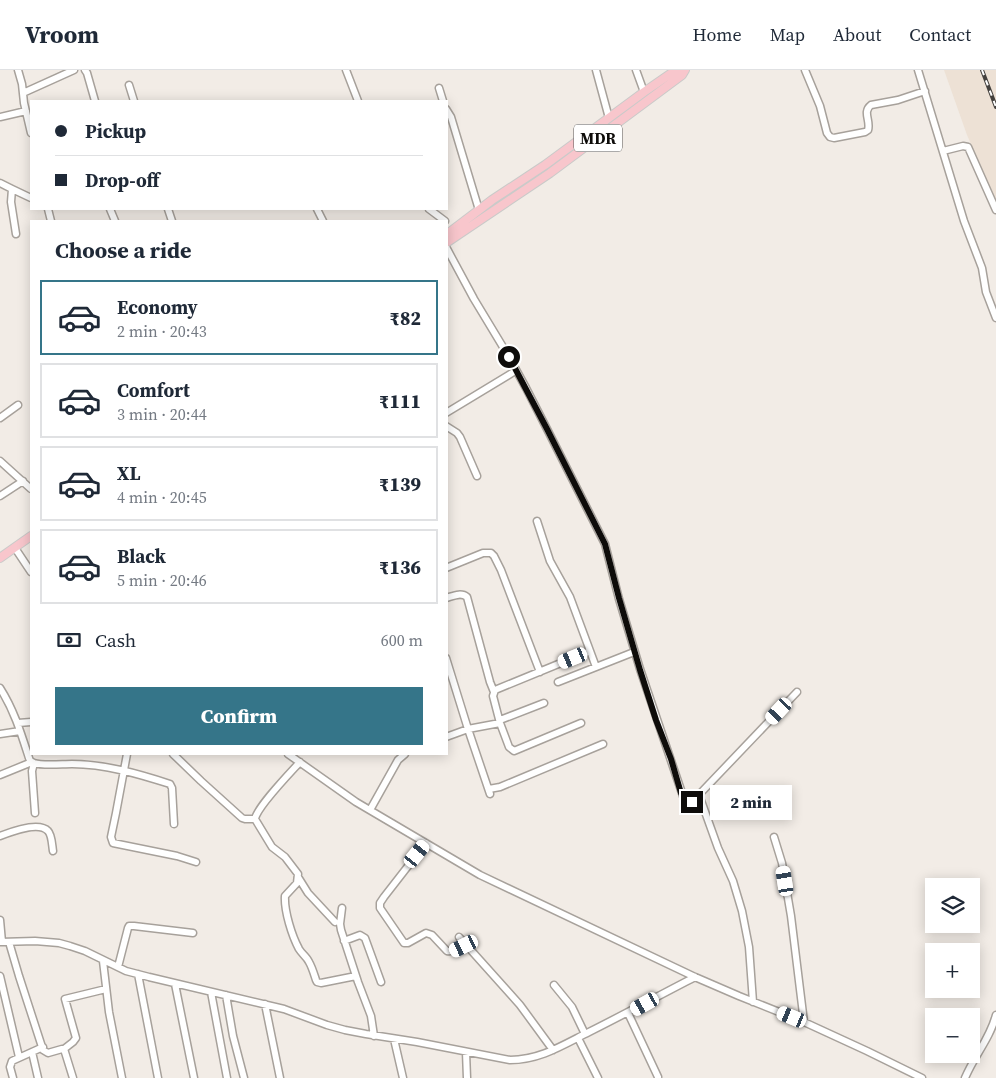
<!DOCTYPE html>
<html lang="en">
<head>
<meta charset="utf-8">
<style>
  :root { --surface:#fff; --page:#f2f2f3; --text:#1f2937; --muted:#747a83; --line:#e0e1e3; --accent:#357589 }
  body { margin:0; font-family:"Source Serif 4",serif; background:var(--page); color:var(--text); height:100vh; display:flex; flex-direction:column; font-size:19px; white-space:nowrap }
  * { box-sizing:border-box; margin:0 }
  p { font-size:16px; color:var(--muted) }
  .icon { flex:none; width:28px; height:28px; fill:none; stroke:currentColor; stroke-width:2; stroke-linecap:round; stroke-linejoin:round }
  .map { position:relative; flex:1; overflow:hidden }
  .details { position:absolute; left:30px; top:150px; width:418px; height:535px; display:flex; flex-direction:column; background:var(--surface); border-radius:0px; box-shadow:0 2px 12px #0003 }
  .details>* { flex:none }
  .banner { position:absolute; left:30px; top:30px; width:418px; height:110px; border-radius:0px; box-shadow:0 2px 12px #0003; display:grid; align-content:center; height:110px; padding:0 25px; background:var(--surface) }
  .buttons { position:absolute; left:925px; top:808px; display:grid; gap:10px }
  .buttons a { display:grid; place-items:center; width:55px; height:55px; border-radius:0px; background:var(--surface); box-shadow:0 2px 12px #0003; font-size:25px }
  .end { position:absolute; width:22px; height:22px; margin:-11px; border:6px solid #0e0c0a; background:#fff; box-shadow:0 0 0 2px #fff }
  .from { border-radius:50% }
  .bubble { position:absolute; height:35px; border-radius:0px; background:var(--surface); box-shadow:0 2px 12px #0003; font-size:16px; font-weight:800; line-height:35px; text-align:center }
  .car { position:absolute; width:15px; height:30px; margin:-15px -8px; border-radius:6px; box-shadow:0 0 4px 1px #0007; background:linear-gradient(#fff 24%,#345 0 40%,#fff 0 76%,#345 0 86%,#fff 0) }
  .banner b { display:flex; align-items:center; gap:18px; height:48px; font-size:19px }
  .banner b+b { border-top:1px solid var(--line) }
  .banner i { width:12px; height:12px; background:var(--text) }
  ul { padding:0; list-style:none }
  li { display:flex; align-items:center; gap:15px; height:75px; margin:0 10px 8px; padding:0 15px; border:2px solid var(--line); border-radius:0px }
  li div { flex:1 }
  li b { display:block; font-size:19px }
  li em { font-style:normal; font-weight:800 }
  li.selected { border-color:var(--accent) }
  li>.icon { width:45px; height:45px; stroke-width:1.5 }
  h2 { padding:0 25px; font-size:22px; line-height:60px }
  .pay { display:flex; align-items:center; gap:12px; height:55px; padding:0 25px; font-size:19px }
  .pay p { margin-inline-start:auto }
  .cta { display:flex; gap:10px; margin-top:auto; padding:10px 25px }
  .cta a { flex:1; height:58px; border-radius:0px; background:var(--accent); color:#fff; font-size:20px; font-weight:800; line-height:58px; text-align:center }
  header { display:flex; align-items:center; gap:30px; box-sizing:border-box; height:70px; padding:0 25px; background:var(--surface); border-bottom:1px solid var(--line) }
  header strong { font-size:24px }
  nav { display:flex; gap:28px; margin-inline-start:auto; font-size:18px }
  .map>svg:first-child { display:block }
  .built { fill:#ede1d5 }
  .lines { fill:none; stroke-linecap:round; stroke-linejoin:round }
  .minor-casing { stroke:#a7a19b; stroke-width:9 }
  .major-casing { stroke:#cacac9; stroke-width:10 }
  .minor { stroke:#fff; stroke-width:6 }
  .major { stroke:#f8c6cc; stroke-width:8 }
  .rail-casing { stroke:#44413e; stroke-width:4 }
  .rail { stroke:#fff; stroke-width:2; stroke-dasharray:5.5; stroke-linecap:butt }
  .route { stroke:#0e0c0a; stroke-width:6 }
  .labels { text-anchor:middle; stroke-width:4.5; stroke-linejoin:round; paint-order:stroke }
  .shield { fill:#fff; stroke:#565554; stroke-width:1 }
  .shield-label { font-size:16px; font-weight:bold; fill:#0e0c0a }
</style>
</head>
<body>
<header>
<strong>Vroom</strong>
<nav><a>Home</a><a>Map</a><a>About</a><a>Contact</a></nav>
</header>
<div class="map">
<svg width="996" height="1008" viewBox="0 0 996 1008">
  <rect width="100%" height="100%" fill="#f2ece6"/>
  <path class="built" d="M944,0H996V132L967,65Z"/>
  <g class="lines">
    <g class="minor-casing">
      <path id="minor" d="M18,0L22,14L24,33L31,63
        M85,0L87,3L95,31
        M346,0L358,31
        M596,0L609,48
        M636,0L644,22
        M805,0L820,36L827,63L830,67L834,68L865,62L868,60C871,51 862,42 871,35L898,30L925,21
        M918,0L964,151L982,198L986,222L996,248
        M129,15L134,31
        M439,18L443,31
        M23,23L74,0
        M446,39L451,47L479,140
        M0,47L26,41
        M943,81L963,76L968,77L996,140
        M0,113L12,119L31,128
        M12,119L11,132L16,164
        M48,139L51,151
        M110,139L115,151
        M168,139L172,151
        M317,139L323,151
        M429,139L445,151
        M446,177L474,229L509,287L526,318L547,359L605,474L619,529L640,599L685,732L687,734L692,732L797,622
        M446,343L512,303
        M0,348L18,335
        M446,356L457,363L460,367L477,406
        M0,391L31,419
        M0,426L23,411
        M537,451L550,491L570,527L596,597
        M15,478L31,502
        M446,498L483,483H491L494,486L501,500L540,602
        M446,528C453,526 461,522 467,527L490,612L494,622
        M446,588L468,659L490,724
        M558,612L634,582
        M0,618C14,640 21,663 29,688C30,691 30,691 34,693C42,696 62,694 72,694C105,694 139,704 170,714L172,718L174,754
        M500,650L544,633
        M18,653L31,652
        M500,653L509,677L514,681L581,653
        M0,664L20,661
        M446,667L468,659L500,653L493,626L495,620L590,581
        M127,684L116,743L111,767L113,773L177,786L196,792
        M173,684L201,711L242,748L245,749H255
        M288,684L356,732L480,805L695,907L739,926L804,952L867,981L922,1008
        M300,692C290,703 257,737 255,749L272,777L285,787L298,804L297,813L285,826C284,841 292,866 299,879C302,884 307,887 309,892C312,897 314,904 316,910L317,912L321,913L356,906
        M34,693L32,701L35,743
        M0,705L32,692
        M489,719L500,717L603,674
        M699,725L718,778L733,811L742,841L749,877L753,932
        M370,740L398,690L405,684
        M0,766C10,762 39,751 48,761C52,765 52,775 53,781
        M774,767L782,793L791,846L804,952
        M426,773L384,827L380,833V838L404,873H408L426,863L432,865L447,881C456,883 462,874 469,878L520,935L553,980
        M298,807L308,823L335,852
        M342,838L340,854L341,860L358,912L371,946L374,966
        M0,850L2,872
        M459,867L467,876
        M344,871L360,865L365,868L381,912
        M0,872L35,871L59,873L70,876L85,881L126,901L149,907L284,939L327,955L345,960L366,964L417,972L510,990C540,990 563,975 589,962C625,944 660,925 695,907
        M9,872L19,906L43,980L48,983L62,979H64L73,1008
        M103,891L109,942L122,1008
        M118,897L128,858L129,856H134L193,863
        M138,904L158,1008
        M0,906L19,987
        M175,914L194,1008
        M554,915L572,937L585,964
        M211,922L227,1008
        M226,925L233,966L244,1008
        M265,934L280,1008
        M628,943L658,1007
        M578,968L598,1008
        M394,969L403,1008
        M64,979L73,972L76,968L65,929L106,919
        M32,982L38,1008
        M466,982L467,1008
        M13,1008L10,997L12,991L43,977
        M965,1008C974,986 990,969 996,945"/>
    </g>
    <g class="major-casing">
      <path id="major" d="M446,165L492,130L545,95L644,22L676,0
        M446,173L550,103L682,5L685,0
        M0,488L31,466"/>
    </g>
    <use href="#minor" class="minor"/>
    <use href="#major" class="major"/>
    <g class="rail-casing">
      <path id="rail" d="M982,0L996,37"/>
    </g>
    <use href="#rail" class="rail"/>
  </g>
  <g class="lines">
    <path class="route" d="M509,287L547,359L605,474L619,528L640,600L656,650L671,689L681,723L687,734L692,732"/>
  </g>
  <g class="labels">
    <rect class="shield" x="574" y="54.5" width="48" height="27" rx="4"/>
    <g class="shield-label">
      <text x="598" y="74">MDR</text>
    </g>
  </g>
</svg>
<div class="buttons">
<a><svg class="icon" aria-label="layers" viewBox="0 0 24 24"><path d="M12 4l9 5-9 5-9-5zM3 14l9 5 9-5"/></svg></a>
<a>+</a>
<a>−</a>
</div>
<i class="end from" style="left:509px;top:287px"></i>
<i class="end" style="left:692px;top:732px"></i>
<div class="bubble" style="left:710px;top:715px;width:82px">2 min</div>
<i class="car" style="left:573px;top:588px;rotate:248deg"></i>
<i class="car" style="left:779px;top:641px;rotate:223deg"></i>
<i class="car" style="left:417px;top:784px;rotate:39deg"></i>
<i class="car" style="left:785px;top:811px;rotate:351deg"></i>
<i class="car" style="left:464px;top:876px;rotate:244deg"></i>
<i class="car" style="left:645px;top:934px;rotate:241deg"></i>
<i class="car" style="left:792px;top:947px;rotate:292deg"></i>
<div class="banner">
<b><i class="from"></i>Pickup</b>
<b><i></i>Drop-off</b>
</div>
<section class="details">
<h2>Choose a ride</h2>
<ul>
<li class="selected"><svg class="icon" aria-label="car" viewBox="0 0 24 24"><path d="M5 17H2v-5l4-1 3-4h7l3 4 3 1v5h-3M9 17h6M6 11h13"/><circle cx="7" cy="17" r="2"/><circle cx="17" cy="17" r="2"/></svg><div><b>Economy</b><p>2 min · 20:43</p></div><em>₹82</em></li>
<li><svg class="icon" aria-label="car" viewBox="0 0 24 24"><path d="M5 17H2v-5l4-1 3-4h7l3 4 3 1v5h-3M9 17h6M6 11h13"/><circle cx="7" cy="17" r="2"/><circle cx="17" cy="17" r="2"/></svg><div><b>Comfort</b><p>3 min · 20:44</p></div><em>₹111</em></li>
<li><svg class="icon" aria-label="car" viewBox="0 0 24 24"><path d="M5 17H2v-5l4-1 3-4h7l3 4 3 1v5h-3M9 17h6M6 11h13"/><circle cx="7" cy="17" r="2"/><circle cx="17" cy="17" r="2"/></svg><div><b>XL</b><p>4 min · 20:45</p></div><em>₹139</em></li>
<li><svg class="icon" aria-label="car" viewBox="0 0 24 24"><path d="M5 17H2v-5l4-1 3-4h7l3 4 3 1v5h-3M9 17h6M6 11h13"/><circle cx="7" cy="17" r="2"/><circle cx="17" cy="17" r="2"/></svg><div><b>Black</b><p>5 min · 20:46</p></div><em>₹136</em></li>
</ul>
<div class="pay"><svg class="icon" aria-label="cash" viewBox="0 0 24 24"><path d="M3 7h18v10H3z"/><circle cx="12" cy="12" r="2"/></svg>Cash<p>600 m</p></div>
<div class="cta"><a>Confirm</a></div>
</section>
</div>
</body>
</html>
